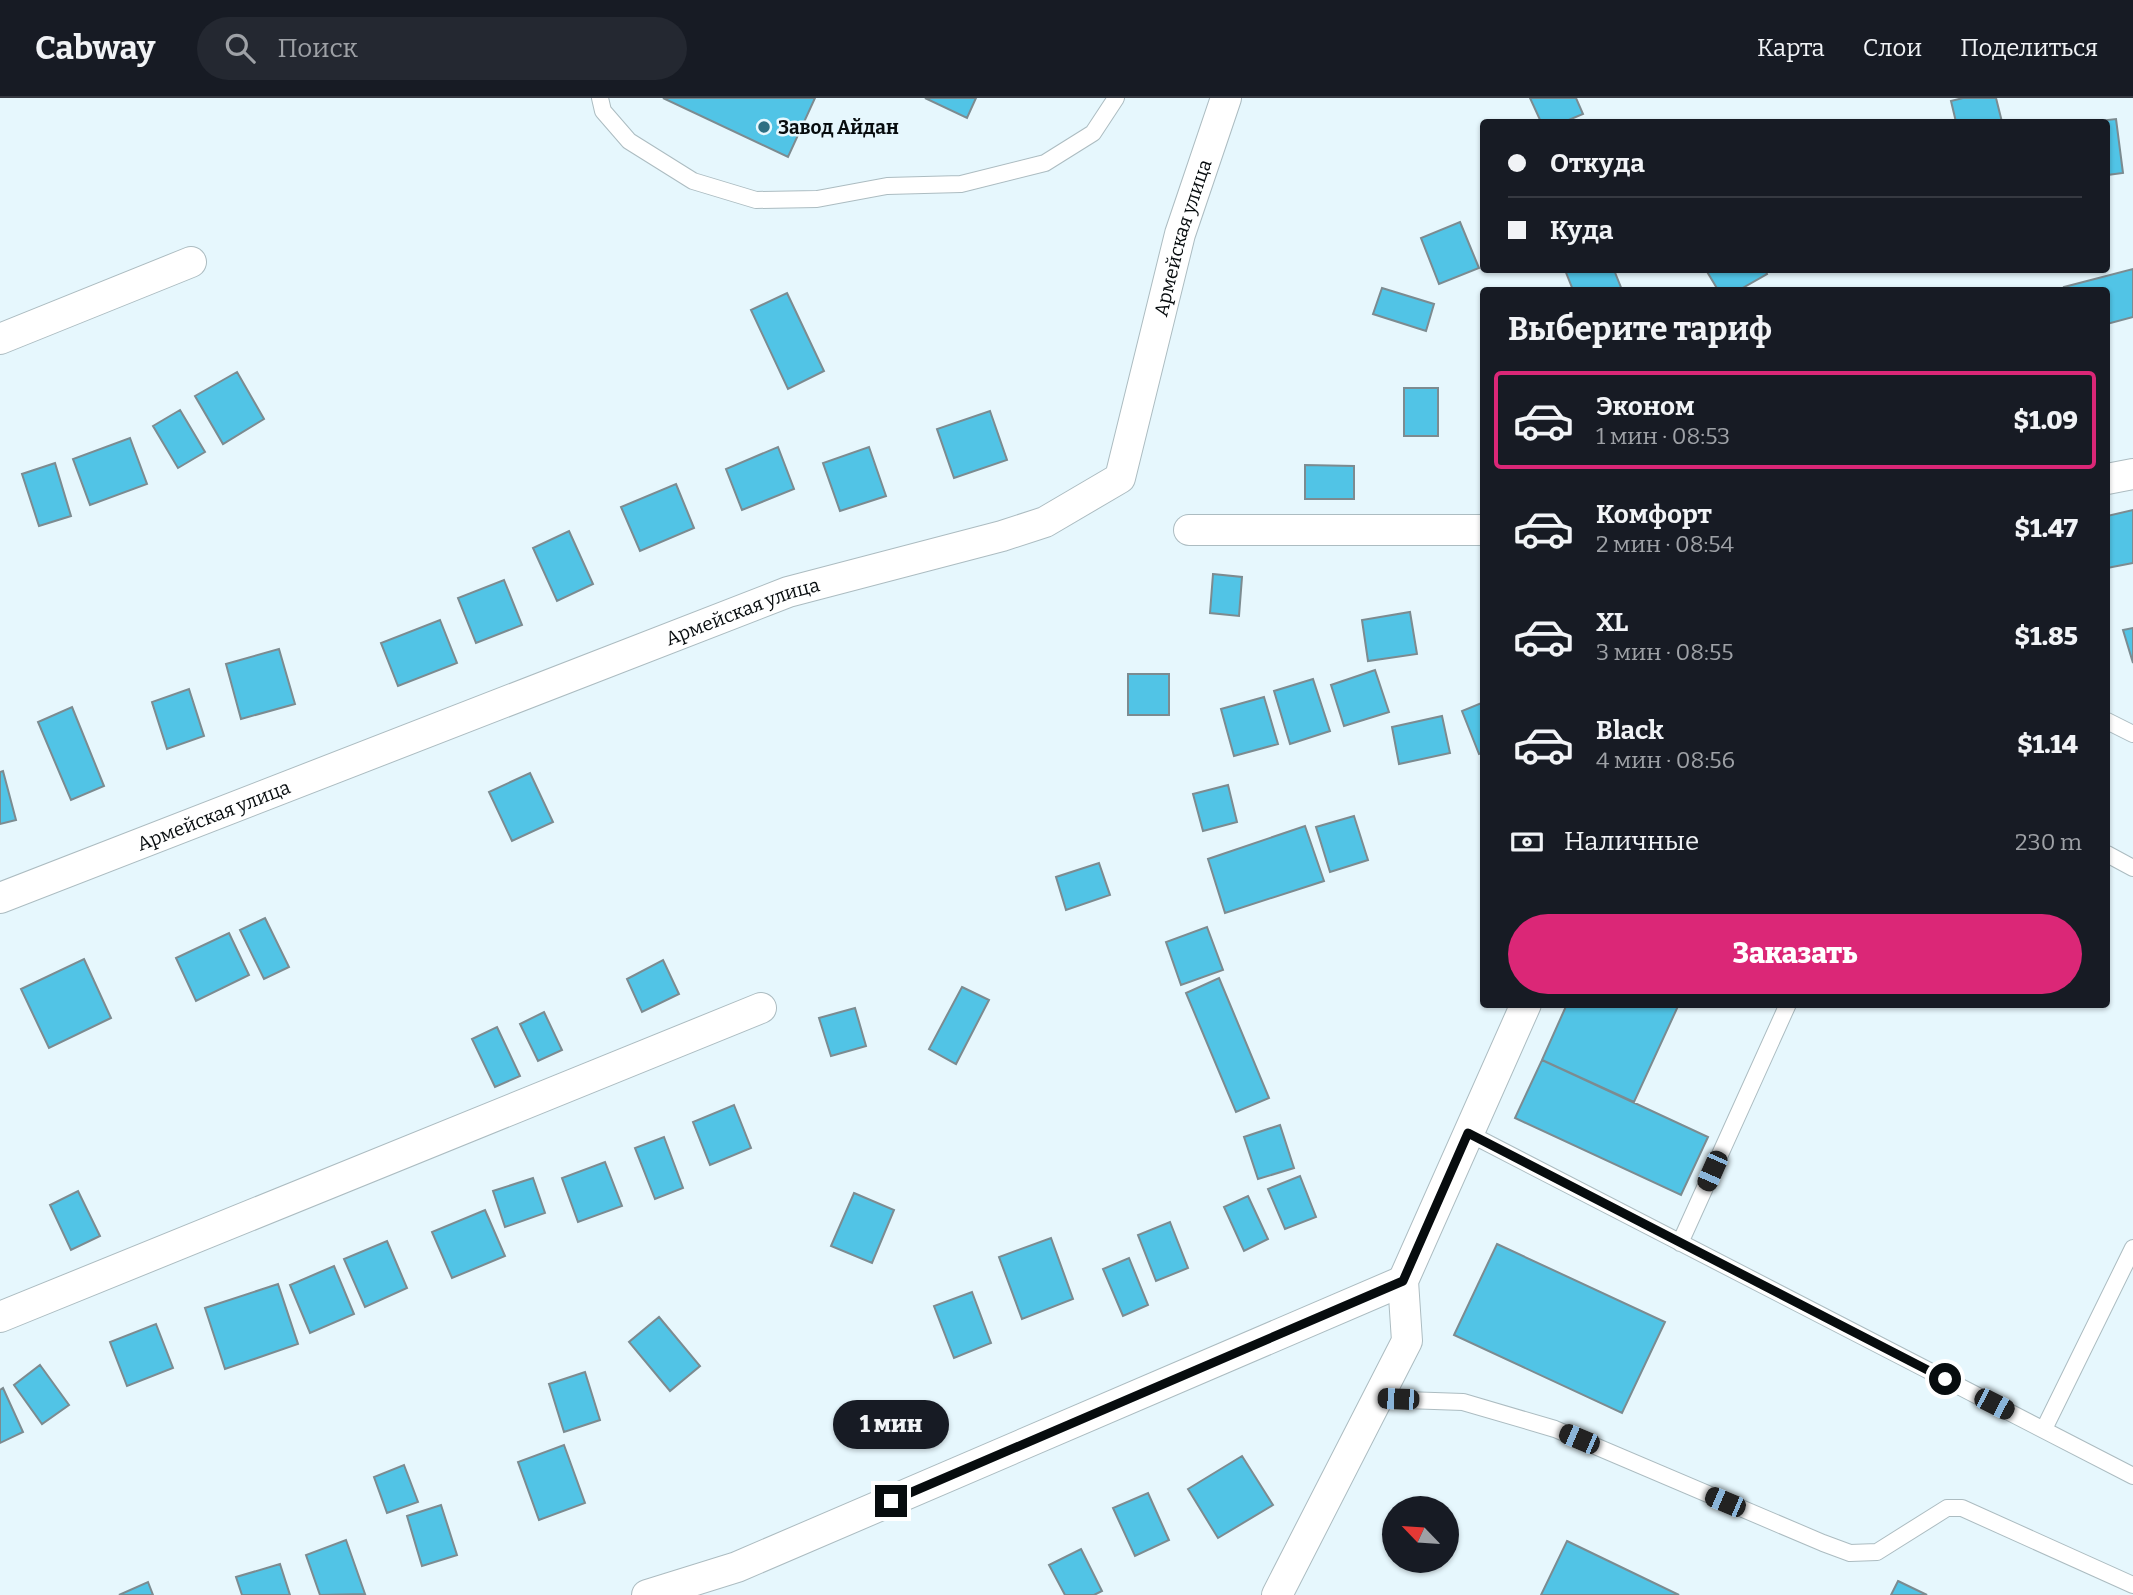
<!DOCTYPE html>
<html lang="ru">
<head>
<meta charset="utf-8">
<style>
  :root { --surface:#171b24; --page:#242831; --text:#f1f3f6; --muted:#9ea1a6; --line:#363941; --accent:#db2777 }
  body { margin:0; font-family:Bitter,serif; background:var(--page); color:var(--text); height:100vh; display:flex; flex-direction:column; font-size:26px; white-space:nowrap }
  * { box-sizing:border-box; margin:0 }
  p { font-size:23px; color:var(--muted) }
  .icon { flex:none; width:38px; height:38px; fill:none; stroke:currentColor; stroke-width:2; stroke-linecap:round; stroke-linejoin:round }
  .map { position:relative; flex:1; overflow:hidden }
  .panel { position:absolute; left:1480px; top:189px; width:630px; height:721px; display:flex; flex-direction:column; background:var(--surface); border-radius:7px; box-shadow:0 2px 5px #0004 }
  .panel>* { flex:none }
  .banner { position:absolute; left:1480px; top:21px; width:630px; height:154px; border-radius:7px; box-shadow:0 2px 5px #0004; display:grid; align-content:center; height:154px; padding:0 28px; background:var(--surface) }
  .needle { width:46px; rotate:295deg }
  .tools { position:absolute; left:1382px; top:1398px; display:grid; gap:14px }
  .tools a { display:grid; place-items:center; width:77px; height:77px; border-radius:50%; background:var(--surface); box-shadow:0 2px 5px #0004; font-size:35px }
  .end { position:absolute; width:32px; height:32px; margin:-16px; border:9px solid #070c0e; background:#fff; box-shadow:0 0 0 4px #fff }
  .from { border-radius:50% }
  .bubble { position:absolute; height:49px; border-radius:24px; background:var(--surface); box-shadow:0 2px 5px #0004; font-size:23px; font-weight:800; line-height:49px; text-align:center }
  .car { position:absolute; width:21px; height:42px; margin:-21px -10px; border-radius:9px; box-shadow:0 0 5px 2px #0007; background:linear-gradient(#222 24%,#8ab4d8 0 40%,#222 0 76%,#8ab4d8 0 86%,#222 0) }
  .banner b { display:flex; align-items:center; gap:24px; height:66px; font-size:26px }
  .banner b+b { border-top:2px solid var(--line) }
  .banner i { width:18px; height:18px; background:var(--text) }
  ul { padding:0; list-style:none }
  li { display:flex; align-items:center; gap:21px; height:98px; margin:0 14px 10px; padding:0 14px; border:4px solid transparent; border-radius:7px }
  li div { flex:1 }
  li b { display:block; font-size:26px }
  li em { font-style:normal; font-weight:800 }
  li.current { border-color:var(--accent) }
  li>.icon { width:63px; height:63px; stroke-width:1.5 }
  h2 { padding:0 28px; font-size:32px; line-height:84px }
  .pay { display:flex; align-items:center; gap:18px; height:77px; padding:0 28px; font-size:26px }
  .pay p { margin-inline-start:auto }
  .cta { display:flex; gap:14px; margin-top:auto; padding:14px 28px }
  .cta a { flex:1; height:80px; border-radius:42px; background:var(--accent); color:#fff; font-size:28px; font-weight:800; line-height:80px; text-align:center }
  header { display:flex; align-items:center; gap:42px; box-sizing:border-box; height:98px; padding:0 35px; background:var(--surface); border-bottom:2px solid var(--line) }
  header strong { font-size:33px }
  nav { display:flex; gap:38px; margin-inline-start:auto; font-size:24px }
  .search { width:490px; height:63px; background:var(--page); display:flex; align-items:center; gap:18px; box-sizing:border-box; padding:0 24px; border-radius:38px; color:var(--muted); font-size:26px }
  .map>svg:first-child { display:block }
  .building { fill:#51c4e6; stroke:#7c8b90; stroke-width:2 }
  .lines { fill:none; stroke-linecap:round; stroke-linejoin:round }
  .service-casing { stroke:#acbcc1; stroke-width:18 }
  .minor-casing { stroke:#acbcc1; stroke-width:32 }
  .service { stroke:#fff; stroke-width:16 }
  .minor { stroke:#fff; stroke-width:30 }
  .route { stroke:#070c0e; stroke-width:9 }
  .poi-dot { fill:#2e6f82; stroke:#e6f7fd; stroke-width:2.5 }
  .labels { text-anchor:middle; stroke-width:5; stroke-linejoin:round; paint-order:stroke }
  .poi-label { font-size:19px; font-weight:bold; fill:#070c0e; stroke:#e6f7fd; text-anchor:start }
  .street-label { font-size:19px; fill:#070c0e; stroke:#e6f7fd }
</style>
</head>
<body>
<header>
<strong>Cabway</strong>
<div class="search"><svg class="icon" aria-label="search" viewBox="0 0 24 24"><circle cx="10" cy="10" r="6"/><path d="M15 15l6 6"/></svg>Поиск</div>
<nav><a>Карта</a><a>Слои</a><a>Поделиться</a></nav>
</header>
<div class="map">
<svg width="2133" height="1497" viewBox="0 0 2133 1497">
  <rect width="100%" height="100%" fill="#e6f7fd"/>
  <path class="building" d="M663,0H815L788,59Z
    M925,0H976L967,20Z
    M1530,0H1576L1583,16L1564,24H1541Z
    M1963,0H1996L2002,24H1956L1951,3Z
    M2116,21L2123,75L2107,77V24H2090Z
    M1460,124L1479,170L1439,186L1421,140Z
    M2133,171V219L2107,226V192H2065L2064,189Z
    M1565,172H1614L1622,192H1573Z
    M1706,172H1765L1767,176L1739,192H1718Z
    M1382,190L1434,206L1426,233L1373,216Z
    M787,195L824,273L788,291L751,212Z
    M237,274L264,321L223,346L195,298Z
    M1404,290H1438V338H1404Z
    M180,312L205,354L178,370L153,328Z
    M990,313L1007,362L954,380L937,331Z
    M130,340L147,386L90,407L73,361Z
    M778,349L794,391L742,412L726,371Z
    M869,349L886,398L840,413L823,365Z
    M55,365L71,418L39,428L22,376Z
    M1305,367L1354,368V401H1305Z
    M676,386L694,430L640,453L621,409Z
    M2133,412V465L2107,470V418Z
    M569,433L593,486L557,503L533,450Z
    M1213,476L1242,479L1239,518L1210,515Z
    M504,482L522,527L476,545L458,500Z
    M1410,514L1417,556L1368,563L1362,522Z
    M440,522L457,565L398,588L381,545Z
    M2133,530V565L2123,532Z
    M279,551L295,606L241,621L226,566Z
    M1375,572L1389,614L1344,628L1331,587Z
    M1128,576H1169V617H1128Z
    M1313,581L1330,633L1290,646L1274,593Z
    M189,591L204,638L167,651L152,604Z
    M1264,599L1278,646L1234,658L1221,611Z
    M1484,604V654L1479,656L1462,613Z
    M72,609L104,688L71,702L38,624Z
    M1442,618L1450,655L1399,666L1392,629Z
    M3,673L16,722L0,726V674Z
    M530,675L553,724L512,743L489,694Z
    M1228,687L1237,724L1203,733L1193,696Z
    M1354,718L1368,762L1330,774L1316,729Z
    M1305,728L1324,783L1225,815L1208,761Z
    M1099,765L1110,797L1066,812L1056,779Z
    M265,820L289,869L264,881L240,832Z
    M1207,829L1223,872L1181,887L1166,844Z
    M229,835L249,877L196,903L176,860Z
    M84,861L111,920L49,950L21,891Z
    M663,862L679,896L642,914L627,881Z
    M1219,880L1269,1000L1236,1014L1186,895Z
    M962,889L989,902L956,966L929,951Z
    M1567,906H1679L1634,1004L1542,962Z
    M855,910L866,948L831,958L819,920Z
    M544,914L562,952L538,963L520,926Z
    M497,929L520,978L495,989L472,941Z
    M1542,962L1708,1039L1681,1097L1515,1020Z
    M734,1007L751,1050L710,1067L693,1024Z
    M1280,1027L1294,1070L1258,1081L1244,1039Z
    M664,1039L683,1090L655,1101L635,1050Z
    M605,1064L622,1108L578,1124L562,1080Z
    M1300,1078L1316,1119L1285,1131L1268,1091Z
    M533,1080L545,1115L505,1129L493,1093Z
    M78,1093L100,1138L71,1152L50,1107Z
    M854,1095L894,1112L872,1165L831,1148Z
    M1248,1098L1268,1141L1244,1153L1224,1109Z
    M485,1112L505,1158L452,1180L432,1134Z
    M1170,1124L1188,1170L1156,1183L1138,1137Z
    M1051,1140L1073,1201L1022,1221L999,1159Z
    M387,1143L407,1190L365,1209L344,1161Z
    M1497,1146L1665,1224L1622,1315L1454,1237Z
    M1129,1160L1148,1207L1123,1218L1103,1171Z
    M334,1168L354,1216L310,1235L290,1187Z
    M278,1186L298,1246L225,1271L205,1210Z
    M972,1194L991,1245L954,1260L934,1208Z
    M659,1219L700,1268L670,1293L629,1244Z
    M156,1226L173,1270L127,1288L110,1244Z
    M40,1267L69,1307L42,1326L14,1287Z
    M585,1274L600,1322L564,1334L549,1286Z
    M3,1290L23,1334L0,1345V1292Z
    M564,1347L585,1405L539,1422L518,1364Z
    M1242,1358L1273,1407L1218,1440L1188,1391Z
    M404,1367L418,1404L387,1415L374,1379Z
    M1148,1395L1169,1442L1135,1458L1113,1410Z
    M441,1407L457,1457L422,1468L407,1418Z
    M346,1442L365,1496L320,1497L306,1457Z
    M1567,1443L1679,1497H1541Z
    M1081,1451L1102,1493L1094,1497H1065L1049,1467Z
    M280,1466L290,1497H242L236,1479Z
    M1898,1483L1927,1497H1891Z
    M148,1484L153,1497H119Z"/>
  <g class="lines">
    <g class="service-casing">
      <path id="service" d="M600,0L603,13L629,43L693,83L756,102L817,101L887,88L961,86L1045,65L1093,35L1116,0
        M2107,623L2133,636
        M2107,756L2133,770
        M1468,1035L2133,1378
        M1680,1145L1788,906
        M1377,1301L1463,1304L1555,1331L1823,1445L1850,1455L1877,1454L1947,1410H1962L2133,1487
        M2044,1331L2133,1150"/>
    </g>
    <g class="minor-casing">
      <g id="minor">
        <path d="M0,241L191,164"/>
        <path d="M2107,381L2133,376"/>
        <path d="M1189,432H1484"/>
        <path id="s1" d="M0,800L788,494L1002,438L1045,424L1120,380L1180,136L1226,0"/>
        <path d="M0,1219L761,910"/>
        <path d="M647,1497L737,1469L1403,1183"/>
        <path d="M1277,1497L1407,1243L1403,1183L1526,906"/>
      </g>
    </g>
    <use href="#service" class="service"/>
    <use href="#minor" class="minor"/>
  </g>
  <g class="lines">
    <path class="route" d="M891,1403L1403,1183L1468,1035L1945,1281"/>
  </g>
  <circle class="poi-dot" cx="764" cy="29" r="7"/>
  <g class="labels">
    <g class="poi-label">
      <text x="778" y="36">Завод Айдан</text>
    </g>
    <g class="street-label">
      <text dy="7" stroke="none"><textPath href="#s1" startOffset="1447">Армейская улица</textPath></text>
      <text dy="7" stroke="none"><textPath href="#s1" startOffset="796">Армейская улица</textPath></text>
      <text dy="7" stroke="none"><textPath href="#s1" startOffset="229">Армейская улица</textPath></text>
    </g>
  </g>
</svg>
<div class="tools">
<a><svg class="needle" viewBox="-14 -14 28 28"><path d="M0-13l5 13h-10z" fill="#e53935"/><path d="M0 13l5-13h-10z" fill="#9ea1a6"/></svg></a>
</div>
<i class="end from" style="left:1945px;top:1281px"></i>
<i class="end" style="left:891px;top:1403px"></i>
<div class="bubble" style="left:833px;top:1302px;width:116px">1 мин</div>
<i class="car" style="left:1712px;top:1073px;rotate:204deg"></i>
<i class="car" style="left:1398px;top:1301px;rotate:272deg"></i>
<i class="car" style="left:1994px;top:1306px;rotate:117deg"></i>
<i class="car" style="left:1579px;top:1341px;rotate:293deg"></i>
<i class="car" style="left:1725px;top:1404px;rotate:293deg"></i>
<div class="banner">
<b><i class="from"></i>Откуда</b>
<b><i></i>Куда</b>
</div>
<section class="panel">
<h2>Выберите тариф</h2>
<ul>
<li class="current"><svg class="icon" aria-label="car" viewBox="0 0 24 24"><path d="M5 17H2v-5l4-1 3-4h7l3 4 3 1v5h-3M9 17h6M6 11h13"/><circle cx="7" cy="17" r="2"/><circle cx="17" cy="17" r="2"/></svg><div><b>Эконом</b><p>1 мин · 08:53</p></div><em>$1.09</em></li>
<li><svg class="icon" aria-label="car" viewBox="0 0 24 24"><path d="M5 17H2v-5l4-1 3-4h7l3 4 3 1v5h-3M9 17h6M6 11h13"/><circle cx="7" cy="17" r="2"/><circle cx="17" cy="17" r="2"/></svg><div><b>Комфорт</b><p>2 мин · 08:54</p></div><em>$1.47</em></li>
<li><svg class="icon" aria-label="car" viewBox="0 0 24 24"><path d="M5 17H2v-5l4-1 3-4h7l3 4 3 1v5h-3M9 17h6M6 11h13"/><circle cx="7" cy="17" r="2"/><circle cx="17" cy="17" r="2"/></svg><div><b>XL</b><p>3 мин · 08:55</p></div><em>$1.85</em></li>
<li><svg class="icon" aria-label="car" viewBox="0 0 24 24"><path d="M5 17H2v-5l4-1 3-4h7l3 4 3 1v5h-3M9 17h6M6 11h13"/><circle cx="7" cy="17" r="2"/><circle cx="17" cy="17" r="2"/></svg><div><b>Black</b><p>4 мин · 08:56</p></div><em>$1.14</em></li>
</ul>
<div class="pay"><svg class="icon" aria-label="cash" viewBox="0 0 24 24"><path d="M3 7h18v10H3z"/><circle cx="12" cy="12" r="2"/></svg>Наличные<p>230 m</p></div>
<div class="cta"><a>Заказать</a></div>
</section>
</div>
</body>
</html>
